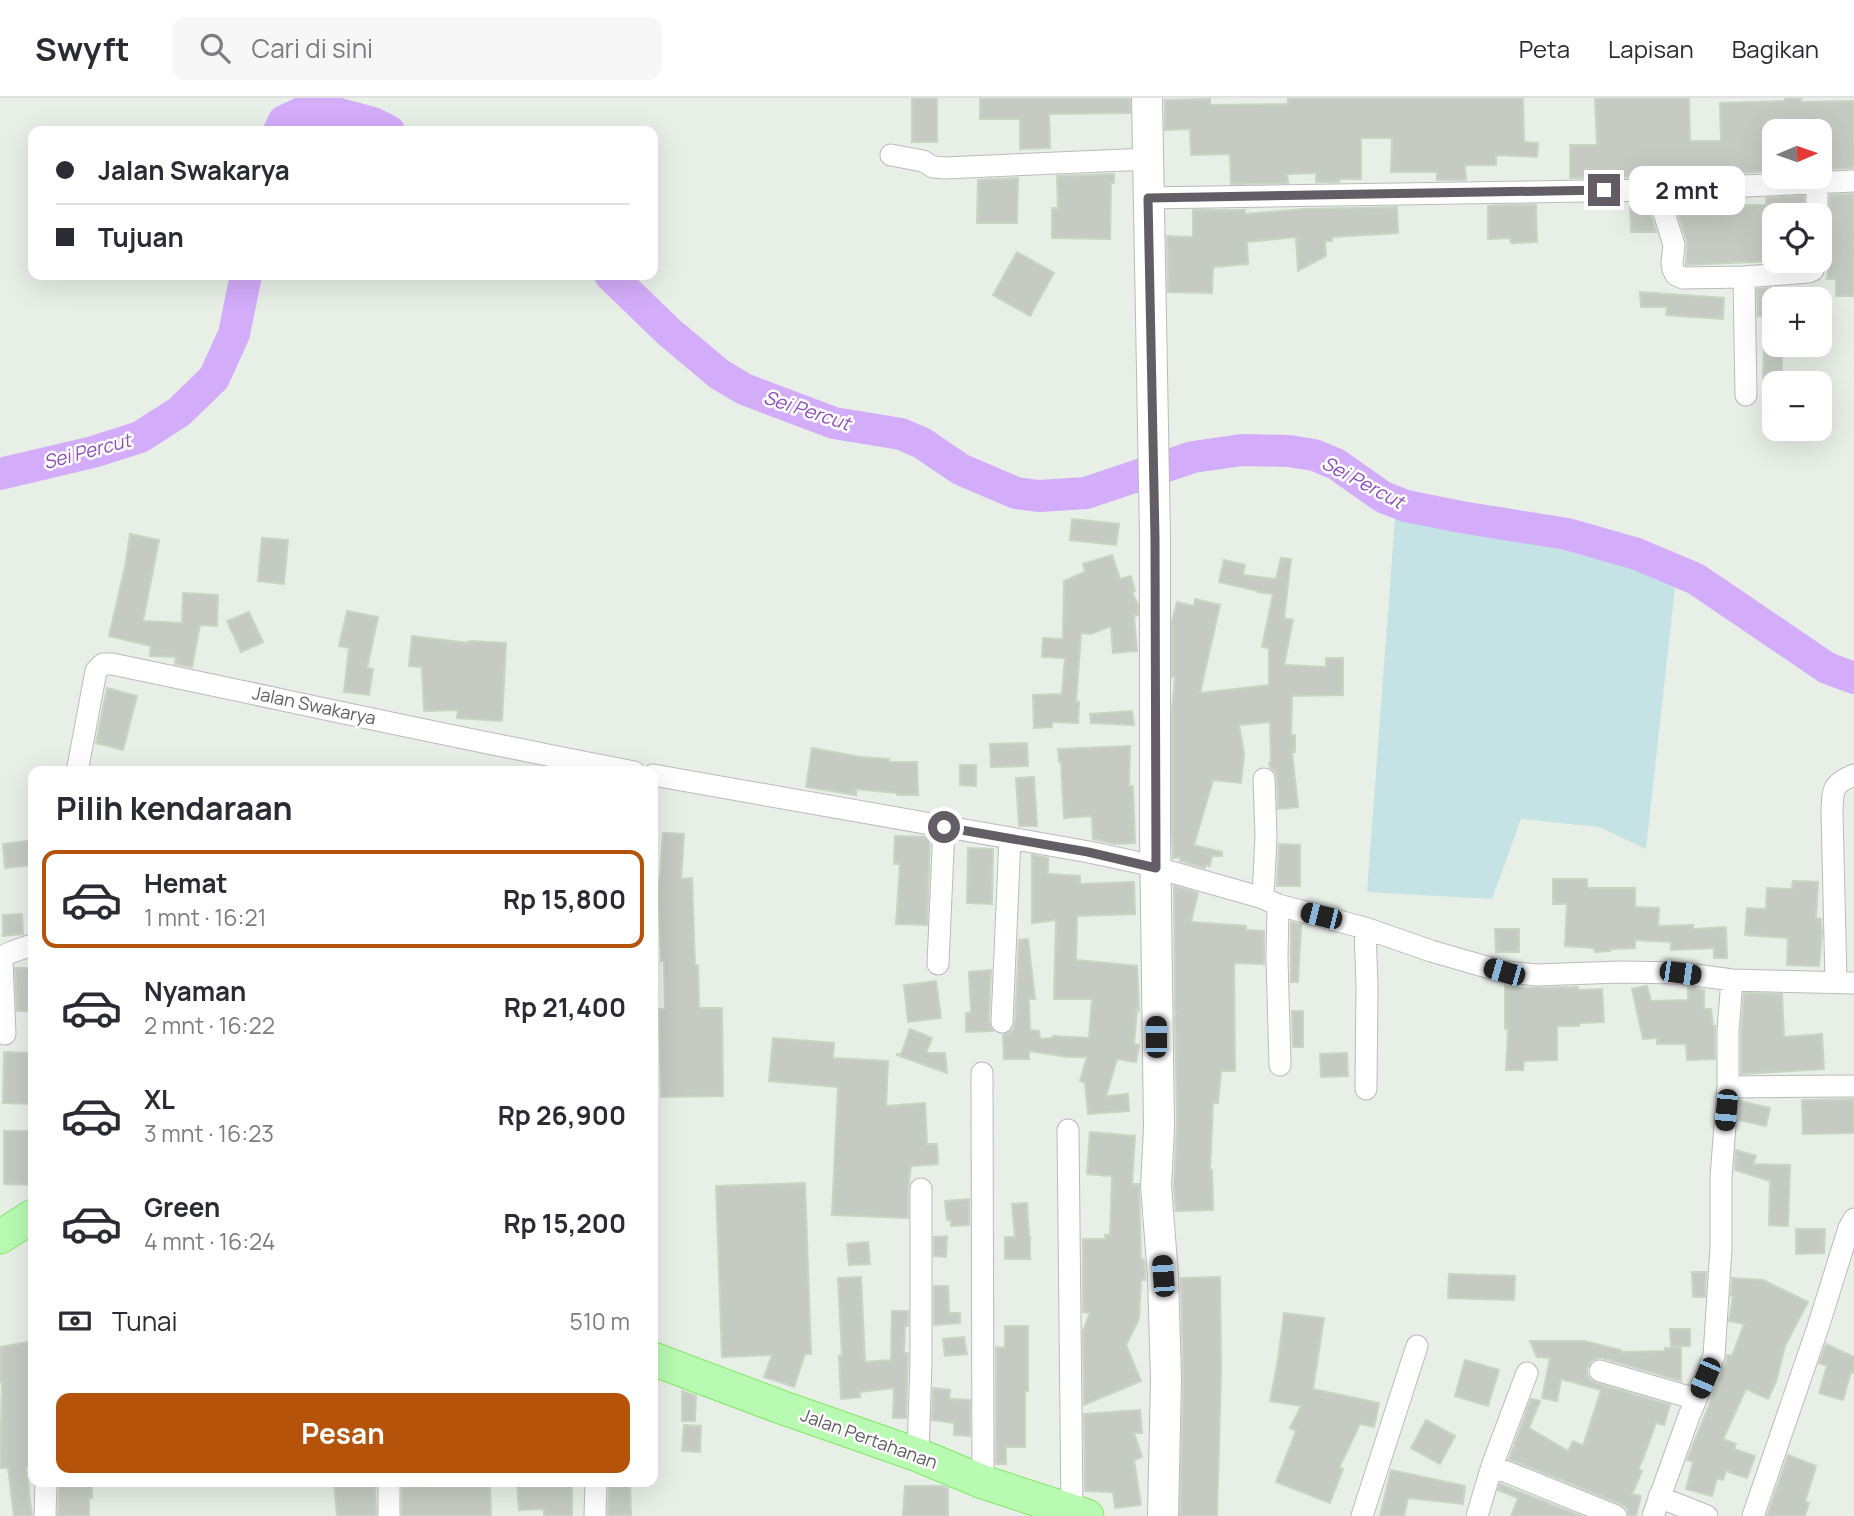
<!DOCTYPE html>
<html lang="id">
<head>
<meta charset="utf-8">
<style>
  :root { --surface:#fff; --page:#f7f7f7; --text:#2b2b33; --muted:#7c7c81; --line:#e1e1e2; --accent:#b45309 }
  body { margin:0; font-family:Manrope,sans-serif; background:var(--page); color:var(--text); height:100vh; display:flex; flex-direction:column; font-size:26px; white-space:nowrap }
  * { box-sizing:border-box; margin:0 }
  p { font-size:23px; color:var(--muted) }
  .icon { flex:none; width:38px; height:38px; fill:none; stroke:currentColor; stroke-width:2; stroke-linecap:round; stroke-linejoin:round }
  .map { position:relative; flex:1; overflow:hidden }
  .panel { position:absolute; left:28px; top:668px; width:630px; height:721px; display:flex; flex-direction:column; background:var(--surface); border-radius:14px; box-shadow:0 7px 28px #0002 }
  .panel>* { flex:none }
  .banner { position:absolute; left:28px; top:28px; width:630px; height:154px; border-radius:14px; box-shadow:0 7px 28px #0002; display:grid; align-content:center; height:154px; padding:0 28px; background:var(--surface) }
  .needle { width:46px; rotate:88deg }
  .tools { position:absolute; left:1762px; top:21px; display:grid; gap:14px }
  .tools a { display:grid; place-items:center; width:70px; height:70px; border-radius:14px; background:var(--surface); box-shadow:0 7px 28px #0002; font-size:35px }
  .end { position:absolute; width:32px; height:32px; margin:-16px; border:9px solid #635e66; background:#fff; box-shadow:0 0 0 4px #fff }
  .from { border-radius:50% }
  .bubble { position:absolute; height:49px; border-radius:14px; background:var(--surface); box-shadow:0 7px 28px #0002; font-size:23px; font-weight:700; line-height:49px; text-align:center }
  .car { position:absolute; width:21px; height:42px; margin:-21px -10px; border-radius:9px; box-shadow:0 0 5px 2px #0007; background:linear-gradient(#222 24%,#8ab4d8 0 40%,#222 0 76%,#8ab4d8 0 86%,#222 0) }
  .banner b { display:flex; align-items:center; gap:24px; height:66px; font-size:26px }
  .banner b+b { border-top:2px solid var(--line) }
  .banner i { width:18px; height:18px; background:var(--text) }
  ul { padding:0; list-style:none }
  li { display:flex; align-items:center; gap:21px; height:98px; margin:0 14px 10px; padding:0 14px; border:4px solid transparent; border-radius:14px }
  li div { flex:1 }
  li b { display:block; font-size:26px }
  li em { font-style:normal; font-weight:700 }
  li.current { border-color:var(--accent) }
  li>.icon { width:63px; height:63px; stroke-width:1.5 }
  h2 { padding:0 28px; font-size:32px; line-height:84px }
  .pay { display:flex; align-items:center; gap:18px; height:77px; padding:0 28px; font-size:26px }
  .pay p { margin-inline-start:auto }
  .button { display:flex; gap:14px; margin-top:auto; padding:14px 28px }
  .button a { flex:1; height:80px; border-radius:14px; background:var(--accent); color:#fff; font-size:28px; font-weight:700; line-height:80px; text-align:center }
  header { display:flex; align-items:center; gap:42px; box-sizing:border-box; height:98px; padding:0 35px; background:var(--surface); border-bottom:2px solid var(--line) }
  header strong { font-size:33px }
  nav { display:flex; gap:38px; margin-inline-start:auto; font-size:24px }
  .search { width:490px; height:63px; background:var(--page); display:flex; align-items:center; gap:18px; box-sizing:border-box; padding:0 24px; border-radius:14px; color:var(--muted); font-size:26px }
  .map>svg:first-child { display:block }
  .green { fill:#c5e3e5 }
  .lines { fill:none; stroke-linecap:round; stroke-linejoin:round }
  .river { stroke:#d4adfa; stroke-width:32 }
  .building { fill:#c5cbc3; stroke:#c9d4c5; stroke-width:2 }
  .street-casing { stroke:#bdb9bf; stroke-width:23 }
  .secondary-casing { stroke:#bdb8bf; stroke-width:32 }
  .primary-casing { stroke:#82e966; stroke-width:35 }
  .street { stroke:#fff; stroke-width:21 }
  .secondary { stroke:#fff; stroke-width:30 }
  .primary { stroke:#b8fab1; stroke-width:33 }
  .route { stroke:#635e66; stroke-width:9 }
  .labels { text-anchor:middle; stroke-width:5; stroke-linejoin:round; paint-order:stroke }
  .street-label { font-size:18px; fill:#635e66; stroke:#fff }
  .water-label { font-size:19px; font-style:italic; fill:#8f4fbd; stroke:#fff }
</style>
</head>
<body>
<header>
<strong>Swyft</strong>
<div class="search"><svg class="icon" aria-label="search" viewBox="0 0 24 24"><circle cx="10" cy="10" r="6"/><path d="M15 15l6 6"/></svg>Cari di sini</div>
<nav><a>Peta</a><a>Lapisan</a><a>Bagikan</a></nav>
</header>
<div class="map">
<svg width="1854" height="1418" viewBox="0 0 1854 1418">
  <rect width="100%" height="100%" fill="#e8efe7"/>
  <path class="green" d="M1396,408L1676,481L1646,751L1599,729L1521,721L1492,801L1367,794Z"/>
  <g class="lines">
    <path class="river" d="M279,33L284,23L305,13H328L373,25L389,33
      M610,177L669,234L719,276L744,291L834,325L901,336L922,345L960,371L1016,395L1039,398L1086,395L1193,359L1242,352L1289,353L1314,357L1336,366L1383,399L1406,408L1461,419L1567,436L1637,456L1696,481L1827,570L1854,580
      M0,376L93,354L140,339L179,314L214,280L234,236L246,177"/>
  </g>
  <path class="building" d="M912,0H937V44H912Z
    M980,0H1130V15L1049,16L1050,50L1020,51V21H980Z
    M1288,0H1523L1524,44L1538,45L1537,59L1496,57V67H1465L1466,82H1437V74H1391L1392,40H1361V81H1339V84H1316V75L1287,76L1288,85L1231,86L1230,56L1191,57L1190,31L1165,32V2L1210,1V7L1288,6Z
    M1595,0H1689L1690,43H1721L1720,5L1785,3V0H1801V4L1854,3V70L1820,71V33H1774V73L1657,79L1570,80V47H1597Z
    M1114,76V85H1111L1110,141L1052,140V110H1058L1057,78Z
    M1018,80L1017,125H977L978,82Z
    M1854,96V198H1836V181H1827L1829,161L1827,156L1826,126L1830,117V97Z
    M1804,98V117H1774V163L1686,167L1687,144L1676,109H1684V106L1703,105H1724V107H1766V100Z
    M1647,105L1656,134H1631L1630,106Z
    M1510,107H1536L1537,144L1511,145L1510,140L1488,141V108Z
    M1397,109L1398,135L1332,139V143H1325L1326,158L1298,173L1296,139L1247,144L1248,166L1213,169L1212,195L1168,194L1167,138L1193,139V112H1245V116L1304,111Z
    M1017,154L1054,175L1030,218L993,197Z
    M1770,190V218H1758L1757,191Z
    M1640,194L1724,200L1723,221L1666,217L1667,209H1641Z
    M1764,247H1782V285H1763Z
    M1072,421L1119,426L1116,447L1070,442Z
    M130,436L159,442L143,523L182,525L183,495L218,497L217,528L200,527L192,569L175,566L176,559L150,558L151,548L109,538L125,469Z
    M262,440L288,442L284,486L258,483Z
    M1112,457L1120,481L1131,478L1135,493L1132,494L1138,507V517L1134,518L1137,553L1113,555L1111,528L1091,536L1081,535L1076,604H1079L1078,625L1052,624V629L1034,630L1033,597L1062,596L1065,560L1042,559L1043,540L1063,541L1064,483L1085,474L1083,466Z
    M1281,460L1291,461L1284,520L1293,522L1284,567L1326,569V560H1343V597L1292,598L1291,637H1295V654H1292L1298,709L1278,711L1277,680L1275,674L1270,669L1269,665H1271L1270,624L1239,627L1244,656L1241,685L1213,682L1194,747L1222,754V758H1212L1210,768L1206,767L1205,770L1180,763L1181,759L1173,760L1172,735V613L1175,579H1172V523L1177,504L1194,508L1195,501L1220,507L1200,595L1269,587V550L1262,549L1273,496L1258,494V493L1219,484L1224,462L1245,467L1243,477L1276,481Z
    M347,513L378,519L367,570L373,571L369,597L344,594L349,550L339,548Z
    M249,514L263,544L241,554L227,523Z
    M412,538L469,545V543L506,545L502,623L457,620L458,612L424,613L422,569L409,568Z
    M107,590L137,598L123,652L96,645Z
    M1132,613L1134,627L1091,625L1090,616Z
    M1027,645L1028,668L991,669L990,646Z
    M1130,648L1129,688H1133L1135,745L1115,746L1093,741L1092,718L1064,720L1061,664H1059L1058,651Z
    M812,650L861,659L889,661V664H917L918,697H897V695L856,691V697L806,689Z
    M960,667H976V688L960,687Z
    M1034,679L1037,728H1019L1016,680Z
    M663,735L684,736L681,781L692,780L695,867H698L699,910H722L723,998L661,999L659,911H665L664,863H661L658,782L660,781Z
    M895,738L930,739L927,827L896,826L900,766H894Z
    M33,742V767L5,770L3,746Z
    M1279,746L1300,747V788H1277Z
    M968,750L993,751L992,806L967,805Z
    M1032,757L1048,760V776L1080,778V786L1134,784L1135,816L1077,818L1076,862L1137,868L1139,912L1137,911L1134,946L1139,947L1136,964L1117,961L1106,998L1128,996L1129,1013L1088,1016L1085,985L1080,983L1087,959H1068L1029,953V961H1004L1003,937L1013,932L1015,925L1019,842L1028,841L1035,901H1029L1030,932L1039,933L1040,941L1053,940V938L1089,940L1092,901H1054L1056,822L1032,825Z
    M1553,781H1587V790H1635V809L1659,810L1658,828L1693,827V831L1726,829L1727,860H1714V850L1671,852V844L1635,842V850L1610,851V853L1595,854L1594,850L1565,848L1567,806H1553Z
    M1793,783L1818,784L1816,820L1821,821L1822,835L1819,868L1787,867L1788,840L1745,837L1747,810L1766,811L1767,790L1792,791Z
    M1174,788L1198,795L1191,824L1246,828V832L1264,833V866L1234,865L1235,973H1221L1218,1005H1213L1210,1072H1212L1213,1112L1176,1113L1174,1089L1177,1023L1175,919L1176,913H1175Z
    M22,816L23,836L3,838V817Z
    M1291,824L1301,827L1298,884H1291Z
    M1495,831H1519V854H1496Z
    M15,870H33V913H17Z
    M991,872L989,923L993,933L966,934V915H971L969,874Z
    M936,883L941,920L908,924L904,887Z
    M1505,887L1523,890L1578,889V892L1602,891L1604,924L1579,925V928H1557V962L1524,963L1523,972H1506L1508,931H1505Z
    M1647,888L1651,903L1688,902V889L1704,892V911H1711L1713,928H1715V961L1687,962L1686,946H1657V940L1643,941L1632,891Z
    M1744,895L1782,896L1784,939L1822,936L1824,971L1741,976V934Z
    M1292,913H1303V949H1293Z
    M910,931L932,940L926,955H945L947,975L897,957V956H901Z
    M773,940L834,945L833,960L888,963L886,1008L925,1005L927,1046H937L938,1066L911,1068L908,1091V1120L832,1117L838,989L769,983Z
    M4,954L33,955V1006L3,1005Z
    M1347,955L1348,978L1321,979L1320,956Z
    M1854,1001V1035L1803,1036L1802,1002Z
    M1740,1003L1770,1010L1766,1028L1739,1022Z
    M4,1033H33V1087L4,1086Z
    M1090,1034L1135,1038L1132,1086H1139L1141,1161L1144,1162L1145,1178V1182H1141L1139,1221L1126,1247L1141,1283L1084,1307L1083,1233L1090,1215L1083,1214V1141H1106L1105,1137H1110L1112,1078L1087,1076Z
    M1736,1052L1756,1058L1753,1066L1790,1067L1788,1128L1769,1127L1770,1083L1735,1072Z
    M805,1085L811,1256H805L794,1289L764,1279L772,1257L722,1259L716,1088Z
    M969,1101V1127L951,1128V1122H947L945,1103Z
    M1027,1105L1029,1139H1030V1161H1005V1139H1015L1012,1106Z
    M1796,1131H1825L1824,1155L1796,1156Z
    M947,1138L946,1159L934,1158V1139Z
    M868,1144L870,1166L849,1167L847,1146Z
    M1692,1174H1706L1705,1199H1693Z
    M1449,1176L1515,1178L1514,1202L1448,1200Z
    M861,1179L865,1264L891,1262L892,1213H908V1228H905L904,1255H908L906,1320H893L894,1290L860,1294V1299L841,1301L839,1258H842L838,1180Z
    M1220,1179L1221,1272L1217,1418H1180L1183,1282L1181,1180Z
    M1732,1180L1763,1182L1808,1204L1785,1248L1776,1284L1768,1301L1746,1291L1723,1341L1736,1346L1734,1351L1755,1358L1747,1380L1726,1373L1723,1382L1717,1380L1712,1398L1686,1391L1693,1364L1687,1362L1726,1265L1727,1257L1732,1258L1744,1226L1729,1223L1733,1198H1731Z
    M934,1188H948L949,1215H960V1225L934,1227Z
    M1284,1215L1324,1220L1313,1291L1379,1305L1374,1329L1360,1326L1339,1370L1343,1371L1330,1405L1276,1384L1296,1333L1290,1330L1301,1308L1270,1303L1278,1262Z
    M1005,1228H1028V1293H1025V1349H1006V1366H996V1249L1005,1250Z
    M1670,1231H1690V1248H1671Z
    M964,1239L967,1256L945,1258L943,1241Z
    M33,1243L31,1292H33V1369H26L32,1418H14L8,1370H0L2,1284H0V1249Z
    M1530,1243H1584L1621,1252V1254L1665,1253V1250H1681V1283L1603,1260H1598L1591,1263L1587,1270V1277L1591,1283L1596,1285L1670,1307L1664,1327L1656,1325L1643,1361L1638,1371L1642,1373L1632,1396L1641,1398L1636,1418H1629L1627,1410L1621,1406L1509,1361L1531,1301L1540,1303L1529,1330L1568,1353L1573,1343L1583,1348L1601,1292L1561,1281L1557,1303L1542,1300L1550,1260L1537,1259Z
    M1826,1246L1854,1259V1275L1851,1274L1843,1302L1819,1295L1827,1268L1819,1265Z
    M1465,1262L1499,1272L1488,1308L1455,1298Z
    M933,1290L950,1292L949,1301L970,1302V1338L954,1337V1325L932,1322Z
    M682,1293L696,1298L695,1323H682Z
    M1140,1312L1142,1335H1134L1142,1359L1134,1362L1141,1407L1115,1410L1113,1394L1085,1393L1084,1316Z
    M1426,1322L1455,1338L1440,1366L1411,1350Z
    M684,1327L701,1328L700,1354L682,1353Z
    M1788,1357L1816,1368L1805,1404L1809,1405L1805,1418H1767Z
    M1391,1372L1465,1388L1463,1406L1408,1400L1404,1418H1380Z
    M59,1384H92V1400H89V1418H58Z
    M334,1384H375L376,1418H337Z
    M534,1384H572V1418H544V1411L519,1412L517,1385Z
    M609,1384H630L631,1417L608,1418Z
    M1500,1386L1581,1418H1511L1518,1400L1498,1392Z
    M490,1387L491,1418H402V1389Z
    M905,1388H942L948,1390V1418H903Z"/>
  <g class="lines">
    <g class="street-casing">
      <path id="street" d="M891,57L923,63L933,69L945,70L1148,61
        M1657,92L1674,147L1672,165L1673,171L1676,177L1683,180L1744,179L1808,174L1813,172L1816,163
        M1148,100L1657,92L1854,83
        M1817,117V84
        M1744,179L1746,297
        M77,674L96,573L103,566H112C286,602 460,641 634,674
        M653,677L1089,754L1136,764L1263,800L1278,807L1365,830L1431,853L1504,874L1537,877L1619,874L1680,875L1732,882L1854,885
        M1263,800L1266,738L1264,681
        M1278,807L1277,861L1280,967
        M1365,830L1367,888L1366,991
        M938,866L944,729
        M1836,885L1832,713C1833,691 1832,686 1854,677
        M1002,924L1010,740
        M5,936L2,863C3,861 3,859 4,858C7,855 29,848 33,847
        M982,975L983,1384
        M1728,989L1854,988
        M1068,1032L1072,1414
        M1600,1273L1696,1301
        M918,1357L921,1264V1091
        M1492,1368L1616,1418
        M1659,1399L1707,1418
        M45,1418L46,1384
        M389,1418V1384
        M595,1418L596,1384
        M1362,1418L1417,1248
        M1477,1418L1492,1368L1527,1275
        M1653,1418L1689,1318L1714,1258L1721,1150V1079L1728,989V933L1732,882
        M1753,1418L1819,1226L1849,1130L1854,1121"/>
    </g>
    <g class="secondary-casing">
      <path id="secondary" d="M1147,0L1155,440V735L1159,1030L1156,1088L1163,1178L1166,1282L1163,1418"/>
    </g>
    <g class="primary-casing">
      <path id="primary" d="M0,1139L33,1118
        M653,1261L778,1308L918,1357L983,1384L1087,1418"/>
    </g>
    <use href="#street" class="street"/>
    <use href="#secondary" class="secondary"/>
    <use href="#primary" class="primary"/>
  </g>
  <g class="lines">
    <path class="route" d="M944,729L1088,754L1156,770L1155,440L1148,100L1604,92"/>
  </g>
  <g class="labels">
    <g class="street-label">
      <text transform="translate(314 608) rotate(12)" y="6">Jalan Swakarya</text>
      <text transform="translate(869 1341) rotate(20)" y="6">Jalan Pertahanan</text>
    </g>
    <g class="water-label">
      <text transform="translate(807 312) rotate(18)" y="7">Sei Percut</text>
      <text transform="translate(87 353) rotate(-15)" y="7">Sei Percut</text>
      <text transform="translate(1363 384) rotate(28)" y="7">Sei Percut</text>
    </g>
  </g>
</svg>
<div class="tools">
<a><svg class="needle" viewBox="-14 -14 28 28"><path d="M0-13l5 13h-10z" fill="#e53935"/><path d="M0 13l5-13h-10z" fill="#7c7c81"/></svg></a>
<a><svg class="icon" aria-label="locate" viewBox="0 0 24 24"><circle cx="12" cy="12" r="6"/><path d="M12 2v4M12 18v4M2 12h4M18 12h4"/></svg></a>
<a>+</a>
<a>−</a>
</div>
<i class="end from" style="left:944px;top:729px"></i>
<i class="end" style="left:1604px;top:92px"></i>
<div class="bubble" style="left:1629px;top:68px;width:116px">2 mnt</div>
<i class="car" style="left:1321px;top:818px;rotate:284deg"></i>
<i class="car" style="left:1504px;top:874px;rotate:286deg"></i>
<i class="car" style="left:1680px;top:875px;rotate:98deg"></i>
<i class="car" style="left:1156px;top:939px;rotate:0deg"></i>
<i class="car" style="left:1726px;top:1012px;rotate:185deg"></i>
<i class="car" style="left:1163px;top:1178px;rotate:356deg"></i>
<i class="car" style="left:1705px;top:1280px;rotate:203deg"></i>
<div class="banner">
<b><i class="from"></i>Jalan Swakarya</b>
<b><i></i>Tujuan</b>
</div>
<section class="panel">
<h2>Pilih kendaraan</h2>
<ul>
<li class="current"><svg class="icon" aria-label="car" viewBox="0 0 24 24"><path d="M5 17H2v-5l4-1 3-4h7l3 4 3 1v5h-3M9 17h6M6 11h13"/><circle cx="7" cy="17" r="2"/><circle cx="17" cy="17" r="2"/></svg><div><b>Hemat</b><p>1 mnt · 16:21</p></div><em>Rp 15,800</em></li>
<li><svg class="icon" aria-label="car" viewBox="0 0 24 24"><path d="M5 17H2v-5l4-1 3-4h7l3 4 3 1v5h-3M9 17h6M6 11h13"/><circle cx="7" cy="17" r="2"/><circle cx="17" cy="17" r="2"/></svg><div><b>Nyaman</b><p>2 mnt · 16:22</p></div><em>Rp 21,400</em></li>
<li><svg class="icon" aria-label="car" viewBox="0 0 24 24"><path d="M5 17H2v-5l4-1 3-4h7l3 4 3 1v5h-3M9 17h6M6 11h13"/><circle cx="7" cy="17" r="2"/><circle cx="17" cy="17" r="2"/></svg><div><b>XL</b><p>3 mnt · 16:23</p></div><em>Rp 26,900</em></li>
<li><svg class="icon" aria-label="car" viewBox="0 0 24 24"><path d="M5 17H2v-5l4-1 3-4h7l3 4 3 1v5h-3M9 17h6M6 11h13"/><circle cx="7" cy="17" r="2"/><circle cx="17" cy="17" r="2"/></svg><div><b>Green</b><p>4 mnt · 16:24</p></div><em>Rp 15,200</em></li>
</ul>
<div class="pay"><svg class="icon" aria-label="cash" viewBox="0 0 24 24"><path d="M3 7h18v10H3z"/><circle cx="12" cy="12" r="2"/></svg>Tunai<p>510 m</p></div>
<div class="button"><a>Pesan</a></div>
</section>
</div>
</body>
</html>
